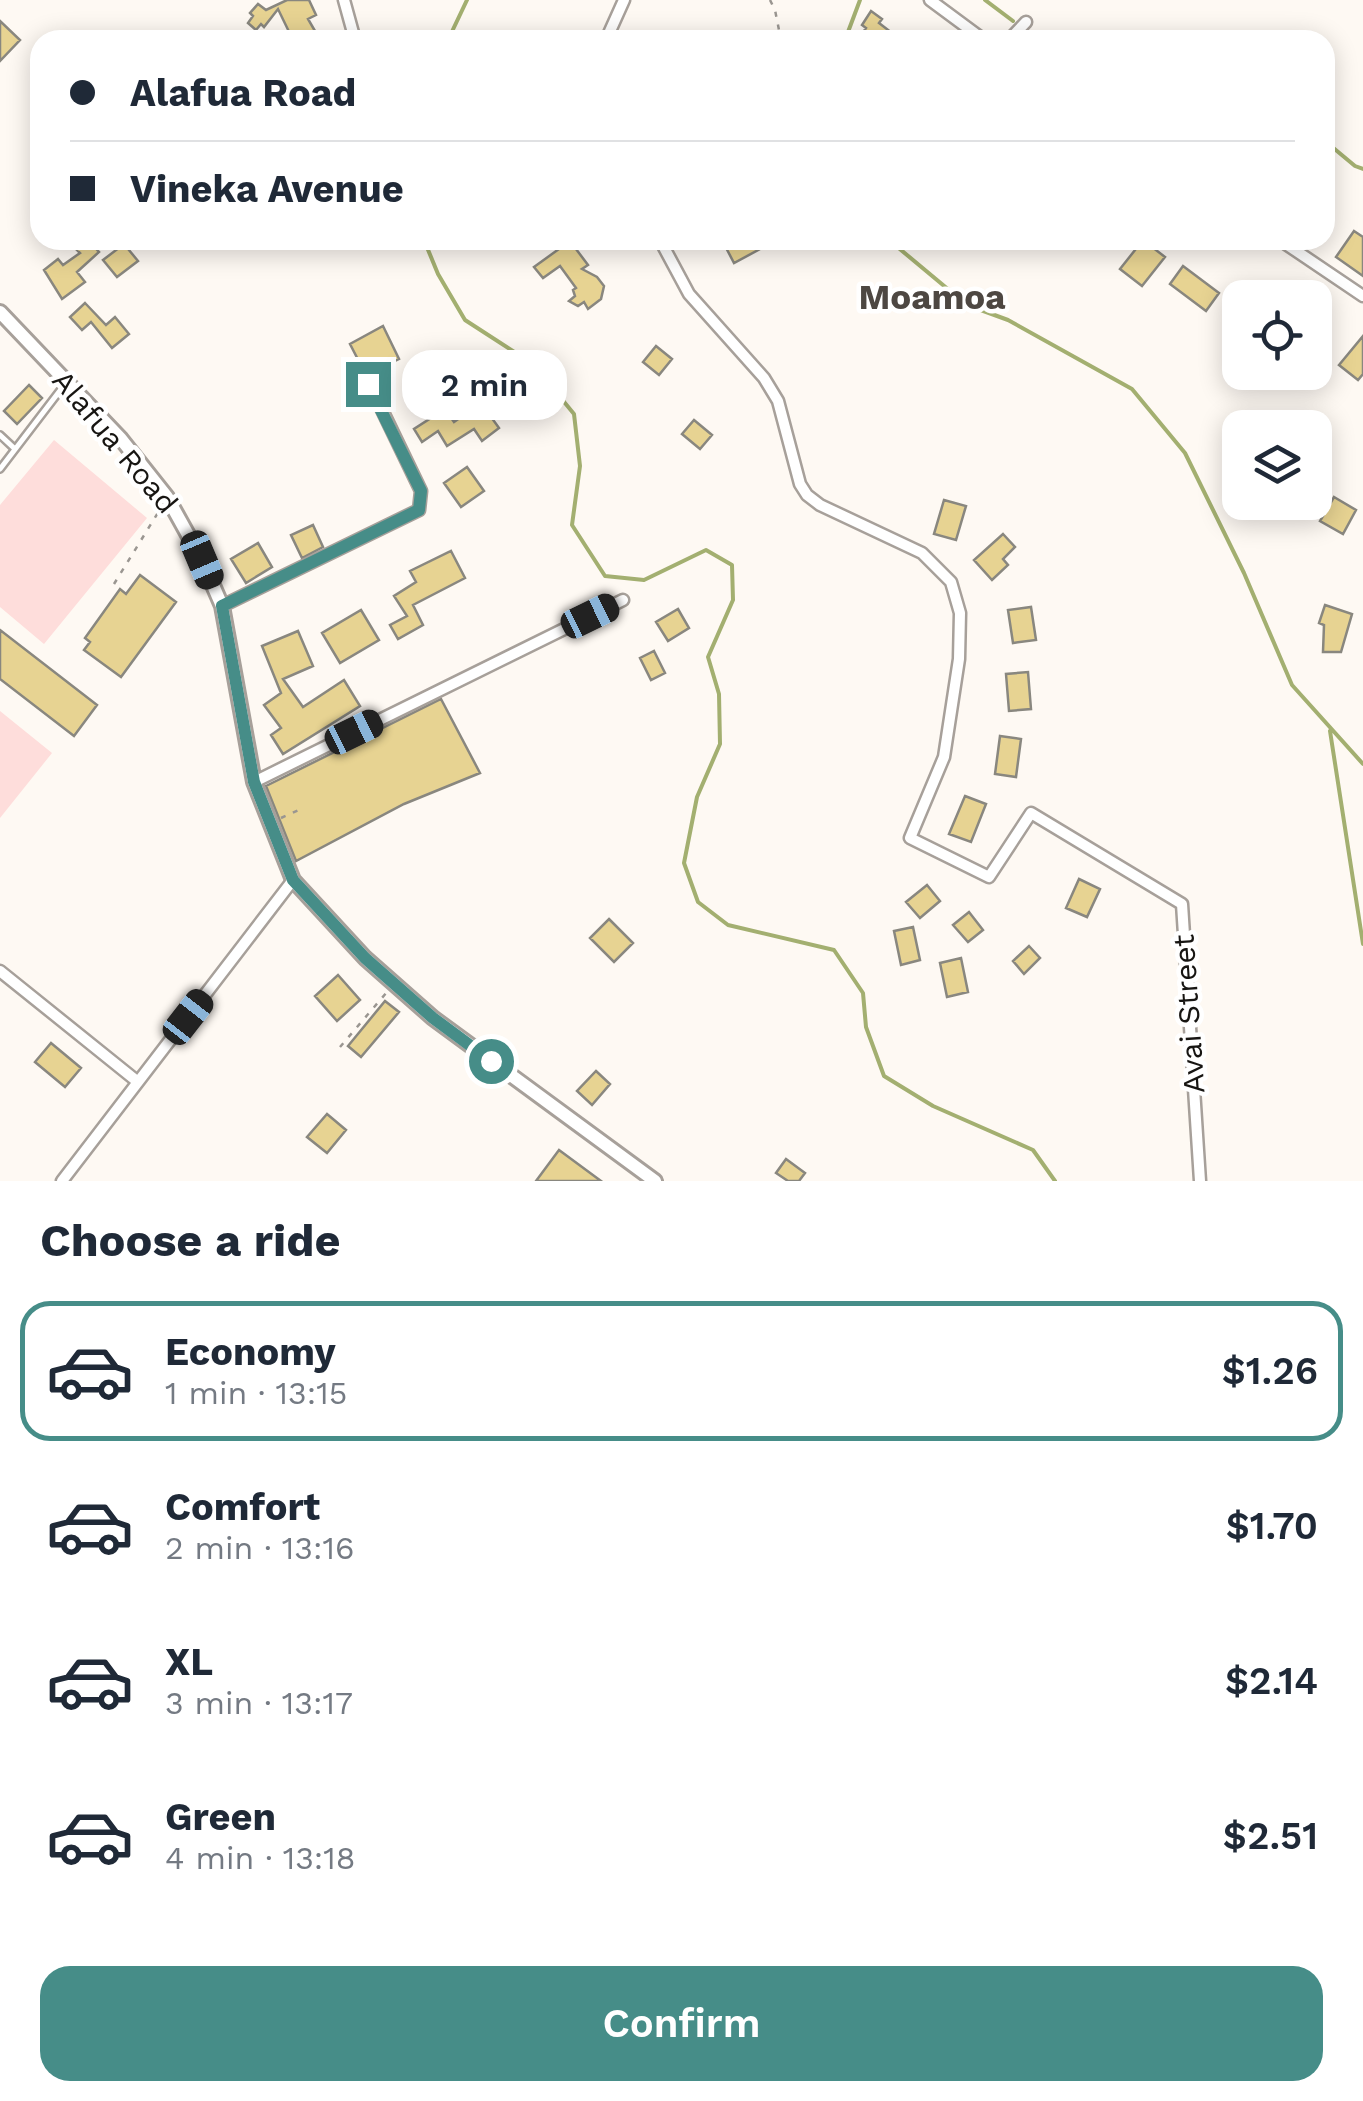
<!DOCTYPE html>
<html lang="en">
<head>
<meta charset="utf-8">
<style>
  :root { --surface:#fff; --page:#f6f6f7; --text:#1f2937; --muted:#747a83; --line:#e0e1e3; --accent:#468d88 }
  body { margin:0; font-family:"Work Sans",sans-serif; background:var(--page); color:var(--text); height:100vh; display:flex; flex-direction:column; font-size:38px; white-space:nowrap }
  * { box-sizing:border-box; margin:0 }
  p { font-size:32px; color:var(--muted) }
  .icon { flex:none; width:55px; height:55px; fill:none; stroke:currentColor; stroke-width:2; stroke-linecap:round; stroke-linejoin:round }
  .map { position:relative; height:1181px; overflow:hidden }
  .details { display:flex; flex-direction:column; background:var(--surface); flex:1 }
  .details>* { flex:none }
  .hud { position:absolute; left:30px; top:30px; width:1305px; height:220px; border-radius:30px; box-shadow:0 5px 25px #0003; display:grid; align-content:center; height:220px; padding:0 40px; background:var(--surface) }
  .controls { position:absolute; left:1222px; top:280px; display:grid; gap:20px }
  .controls a { display:grid; place-items:center; width:110px; height:110px; border-radius:20px; background:var(--surface); box-shadow:0 5px 25px #0003; font-size:50px }
  .end { position:absolute; width:45px; height:45px; margin:-22px; border:12px solid #468d88; background:#fff; box-shadow:0 0 0 5px #fff }
  .from { border-radius:50% }
  .bubble { position:absolute; height:70px; border-radius:30px; background:var(--surface); box-shadow:0 5px 25px #0003; font-size:32px; font-weight:600; line-height:70px; text-align:center }
  .car { position:absolute; width:30px; height:60px; margin:-30px -15px; border-radius:12px; box-shadow:0 0 8px 2px #0007; background:linear-gradient(#222 24%,#8ab4d8 0 40%,#222 0 76%,#8ab4d8 0 86%,#222 0) }
  .hud b { display:flex; align-items:center; gap:35px; height:95px; font-size:38px }
  .hud b+b { border-top:2px solid var(--line) }
  .hud i { width:25px; height:25px; background:var(--text) }
  ul { padding:0; list-style:none }
  li { display:flex; align-items:center; gap:30px; height:140px; margin:0 20px 15px; padding:0 20px; border:5px solid transparent; border-radius:30px }
  li div { flex:1 }
  li b { display:block; font-size:38px }
  li em { font-style:normal; font-weight:600 }
  li.active { border-color:var(--accent) }
  li>.icon { width:90px; height:90px; stroke-width:1.5 }
  h2 { padding:0 40px; font-size:45px; line-height:120px }
  .cta { display:flex; gap:20px; margin-top:auto; padding:20px 40px }
  .cta a { flex:1; height:115px; border-radius:30px; background:var(--accent); color:#fff; font-size:40px; font-weight:600; line-height:115px; text-align:center }
  .map>svg:first-child { display:block }
  .green { fill:#fedddb }
  .lines { fill:none; stroke-linecap:round; stroke-linejoin:round }
  .stream { stroke:#a3af70; stroke-width:4 }
  .building { fill:#e7d392; stroke:#89877f; stroke-width:2.5 }
  .service-casing { stroke:#a7a09a; stroke-width:10 }
  .minor-casing { stroke:#a7a09a; stroke-width:15 }
  .tertiary-casing { stroke:#a7a09a; stroke-width:18 }
  .path { stroke:#9a9691; stroke-width:2.5; stroke-dasharray:5 8; stroke-linecap:butt }
  .service { stroke:#fff; stroke-width:5 }
  .minor { stroke:#fff; stroke-width:10 }
  .tertiary { stroke:#fff; stroke-width:12 }
  .route { stroke:#468d88; stroke-width:12 }
  .labels { text-anchor:middle; stroke-width:9; stroke-linejoin:round; paint-order:stroke }
  .street-label { font-size:30px; fill:#171512; stroke:#fff }
  .quarter-label { font-size:35px; font-weight:bold; fill:#4d4742; stroke:#fff }
</style>
</head>
<body>
<div class="map">
<svg width="1363" height="1181" viewBox="0 0 1363 1181">
  <rect width="100%" height="100%" fill="#fef9f3"/>
  <path class="green" d="M54,440L147,518L44,644L0,607V505Z
    M0,711L52,753L0,818Z"/>
  <g class="lines">
    <path class="stream" d="M985,0L1013,21
      M1029,34L1037,40
      M448,40L467,0
      M845,40L860,0
      M1110,40L1170,36L1179,40
      M1325,141L1355,166L1363,169
      M424,240L438,274L465,320L533,364L574,414L580,466L572,525L605,576L644,580L706,550L732,565L733,600L708,657L719,694L720,744L697,797L684,863L698,902L728,925L834,950L863,993L866,1027L884,1076L933,1106L1033,1150L1055,1181
      M889,240L967,305L1008,320L1132,389L1185,453L1244,573L1292,685L1363,764
      M1330,731L1363,944"/>
  </g>
  <path class="building" d="M287,0H309L316,15L308,19L315,31L293,40L278,9L264,27L261,24L256,30L248,23L253,16L250,13L258,4L266,10Z
    M871,11L882,19L879,23L892,33L887,40H858L866,28L862,25Z
    M0,21L20,40L0,61Z
    M1354,231L1363,237V276L1336,257Z
    M88,240L99,252L77,272L85,282L62,299L44,270L58,259L63,265L80,253L77,250Z
    M722,240H777L734,263Z
    M1143,240L1165,257L1142,286L1120,269Z
    M570,241L588,265L582,269L597,277L604,286L601,299L588,309L584,302L578,306L569,301L575,296L573,290L576,288L560,266L543,278L534,267Z
    M124,244L138,261L117,277L103,260Z
    M1183,266L1219,293L1206,311L1170,284Z
    M85,303L106,325L115,317L129,334L112,348L91,322L82,330L70,317Z
    M383,326L399,359L366,375L350,344Z
    M1363,336V374L1358,380L1339,365Z
    M656,346L672,359L659,375L643,362Z
    M29,385L42,398L17,424L4,411Z
    M481,403L499,428L482,441L474,429L447,446L438,431L422,442L414,429L445,409L454,422Z
    M694,420L712,435L700,449L682,434Z
    M467,467L484,491L461,507L444,483Z
    M1334,497L1356,510L1343,534L1320,521Z
    M944,500L966,506L956,540L934,534Z
    M313,525L323,547L302,558L291,535Z
    M1003,534L1015,547L1003,559L1008,565L992,580L974,560Z
    M258,543L272,567L246,583L231,559Z
    M451,551L465,578L413,605L423,625L398,639L390,625L407,616L394,596L416,582L410,571Z
    M140,575L176,602L121,677L84,650L90,642L85,638L120,589L126,594Z
    M1325,605L1352,614L1341,652H1323L1324,625L1319,623Z
    M1031,607L1036,640L1013,643L1008,610Z
    M678,609L689,628L668,641L656,622Z
    M361,610L379,640L340,663L322,633Z
    M0,630L97,705L74,736L0,679Z
    M298,631L313,666L283,679L303,707L344,680L360,706L283,754L271,735L281,728L264,705L281,693L262,646Z
    M654,651L665,673L651,680L640,658Z
    M1028,672L1031,709L1009,711L1006,674Z
    M441,699L480,773L404,804L296,861L266,786Z
    M1000,736L1021,739L1016,777L995,774Z
    M965,796L986,804L971,842L949,834Z
    M1079,879L1100,889L1087,917L1066,908Z
    M927,885L940,901L920,918L906,902Z
    M969,912L983,930L968,942L953,925Z
    M609,919L633,943L614,962L590,938Z
    M913,927L920,960L901,965L894,931Z
    M1029,946L1040,958L1024,974L1013,961Z
    M961,958L968,992L947,997L940,963Z
    M338,975L360,1000L337,1021L315,996Z
    M385,1001L399,1012L361,1057L348,1046Z
    M51,1043L81,1068L65,1087L35,1062Z
    M596,1071L610,1084L592,1105L577,1091Z
    M327,1114L346,1130L327,1153L307,1137Z
    M559,1150L601,1181H536Z
    M786,1159L805,1173L799,1181H788L776,1173Z"/>
  <g class="lines">
    <g class="service-casing">
      <path id="service" d="M0,435L15,449
        M0,469L65,384"/>
    </g>
    <g class="minor-casing">
      <path id="minor" d="M344,0L355,40
        M930,0L984,40
        M606,40L624,0
        M1009,40L1026,22
        M660,240L689,294L764,378L778,401L800,484L807,495L820,505L922,553L951,582L960,613L959,659L944,757L910,838L989,877L1031,813L1182,904L1200,1181
        M1280,240L1363,296
        M222,606L419,510L421,491L369,383
        M254,782L623,600
        M0,971L138,1082
        M62,1181L293,880"/>
    </g>
    <g class="tertiary-casing">
      <path id="tertiary" d="M0,312L121,439L167,497L202,560L222,606L254,782L293,880L365,958L433,1018L655,1181"/>
    </g>
    <path class="path" d="M770,0L775,10L781,40
      M605,248L612,240
      M114,584L159,511
      M281,818L301,809
      M340,1047L387,992"/>
    <use href="#service" class="service"/>
    <use href="#minor" class="minor"/>
    <use href="#tertiary" class="tertiary"/>
  </g>
  <g class="lines">
    <path class="route" d="M368,384L421,491L419,510L222,606L254,782L293,880L365,958L433,1018L491,1061"/>
  </g>
  <g class="labels">
    <g class="street-label">
      <text transform="translate(115 442) rotate(50)" y="10">Alafua Road</text>
      <text transform="translate(1189 1014) rotate(-94)" y="10">Avai Street</text>
    </g>
    <g class="quarter-label">
      <text x="932" y="309">Moamoa</text>
    </g>
  </g>
</svg>
<div class="controls">
<a><svg class="icon" aria-label="locate" viewBox="0 0 24 24"><circle cx="12" cy="12" r="6"/><path d="M12 2v4M12 18v4M2 12h4M18 12h4"/></svg></a>
<a><svg class="icon" aria-label="layers" viewBox="0 0 24 24"><path d="M12 4l9 5-9 5-9-5zM3 14l9 5 9-5"/></svg></a>
</div>
<i class="end from" style="left:491px;top:1061px"></i>
<i class="end" style="left:368px;top:384px"></i>
<div class="bubble" style="left:402px;top:350px;width:165px">2 min</div>
<i class="car" style="left:202px;top:560px;rotate:157deg"></i>
<i class="car" style="left:590px;top:616px;rotate:64deg"></i>
<i class="car" style="left:354px;top:732px;rotate:64deg"></i>
<i class="car" style="left:188px;top:1017px;rotate:38deg"></i>
<div class="hud">
<b><i class="from"></i>Alafua Road</b>
<b><i></i>Vineka Avenue</b>
</div>
</div>
<section class="details">
<h2>Choose a ride</h2>
<ul>
<li class="active"><svg class="icon" aria-label="car" viewBox="0 0 24 24"><path d="M5 17H2v-5l4-1 3-4h7l3 4 3 1v5h-3M9 17h6M6 11h13"/><circle cx="7" cy="17" r="2"/><circle cx="17" cy="17" r="2"/></svg><div><b>Economy</b><p>1 min · 13:15</p></div><em>$1.26</em></li>
<li><svg class="icon" aria-label="car" viewBox="0 0 24 24"><path d="M5 17H2v-5l4-1 3-4h7l3 4 3 1v5h-3M9 17h6M6 11h13"/><circle cx="7" cy="17" r="2"/><circle cx="17" cy="17" r="2"/></svg><div><b>Comfort</b><p>2 min · 13:16</p></div><em>$1.70</em></li>
<li><svg class="icon" aria-label="car" viewBox="0 0 24 24"><path d="M5 17H2v-5l4-1 3-4h7l3 4 3 1v5h-3M9 17h6M6 11h13"/><circle cx="7" cy="17" r="2"/><circle cx="17" cy="17" r="2"/></svg><div><b>XL</b><p>3 min · 13:17</p></div><em>$2.14</em></li>
<li><svg class="icon" aria-label="car" viewBox="0 0 24 24"><path d="M5 17H2v-5l4-1 3-4h7l3 4 3 1v5h-3M9 17h6M6 11h13"/><circle cx="7" cy="17" r="2"/><circle cx="17" cy="17" r="2"/></svg><div><b>Green</b><p>4 min · 13:18</p></div><em>$2.51</em></li>
</ul>
<div class="cta"><a>Confirm</a></div>
</section>
</body>
</html>
